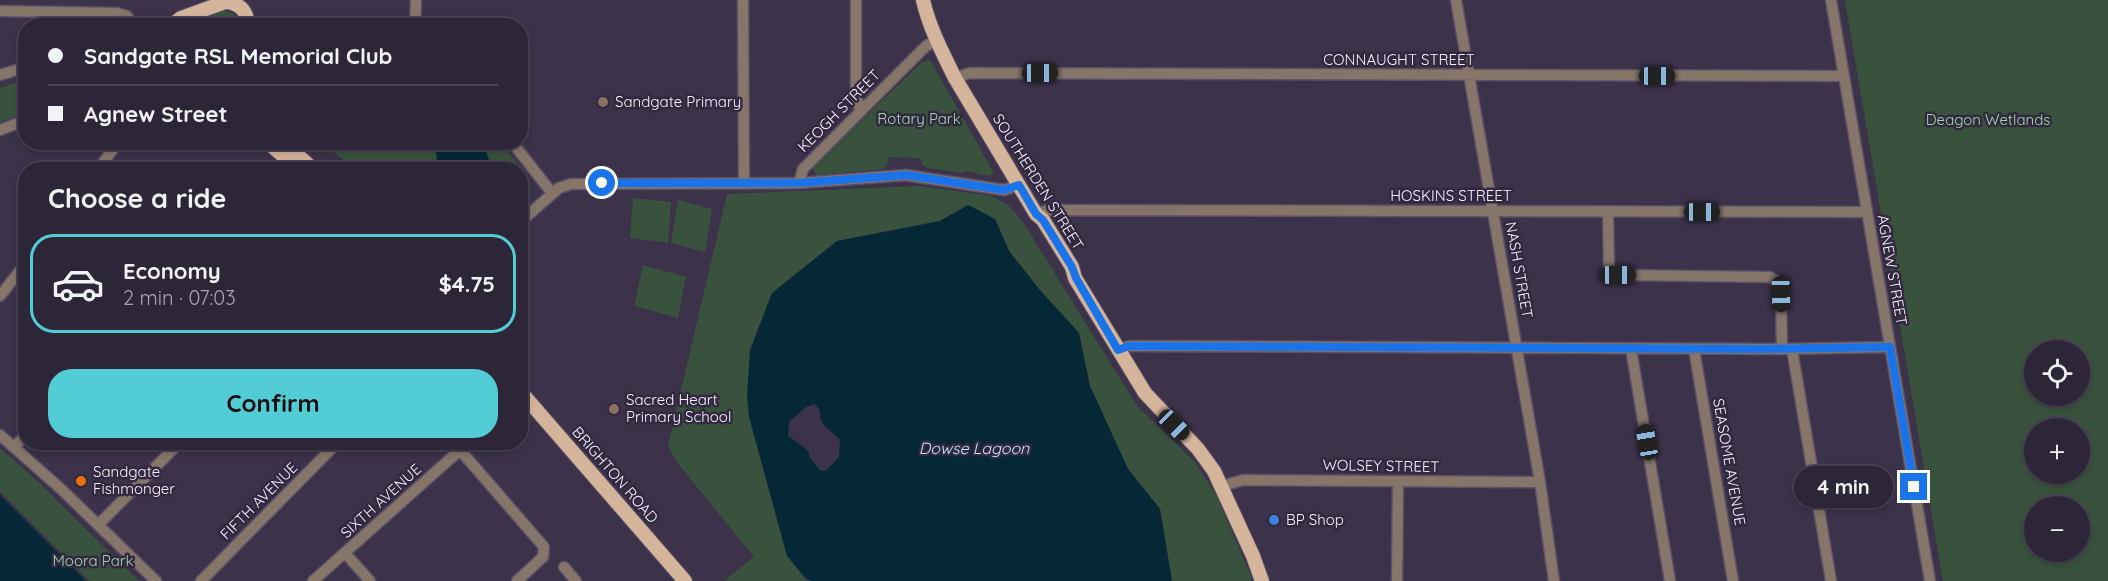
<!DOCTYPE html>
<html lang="en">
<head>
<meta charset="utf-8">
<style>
  :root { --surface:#2d2638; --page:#352e40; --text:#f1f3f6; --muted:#a7a5ae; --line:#484353; --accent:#52ccd5 }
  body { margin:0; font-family:Quicksand,sans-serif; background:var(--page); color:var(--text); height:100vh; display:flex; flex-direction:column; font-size:22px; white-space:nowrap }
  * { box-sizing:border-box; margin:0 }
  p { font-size:20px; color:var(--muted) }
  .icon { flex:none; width:33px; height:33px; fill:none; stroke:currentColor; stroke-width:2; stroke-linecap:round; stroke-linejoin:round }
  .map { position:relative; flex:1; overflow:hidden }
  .panel { position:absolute; left:18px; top:162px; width:510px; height:288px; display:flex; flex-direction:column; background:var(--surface); border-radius:24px; box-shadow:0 3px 9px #0003,0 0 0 2px var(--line) }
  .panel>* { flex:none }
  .top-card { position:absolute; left:18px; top:18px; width:510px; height:132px; border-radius:24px; box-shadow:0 3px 9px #0003,0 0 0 2px var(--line); display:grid; align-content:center; height:132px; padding:0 30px; background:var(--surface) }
  .controls { position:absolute; left:2024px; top:340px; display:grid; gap:12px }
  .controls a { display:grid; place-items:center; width:66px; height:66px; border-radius:50%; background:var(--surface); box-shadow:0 3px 9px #0003,0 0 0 2px var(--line); font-size:30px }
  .end { position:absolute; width:27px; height:27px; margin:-14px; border:8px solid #1a73e8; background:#fff; box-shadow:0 0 0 3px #fff }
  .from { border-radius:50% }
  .bubble { position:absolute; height:42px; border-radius:21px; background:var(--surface); box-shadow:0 3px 9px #0003,0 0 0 2px var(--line); font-size:20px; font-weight:800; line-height:42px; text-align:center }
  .car { position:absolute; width:18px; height:36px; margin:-18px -9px; border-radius:8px; box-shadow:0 0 4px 2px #0007; background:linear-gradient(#222 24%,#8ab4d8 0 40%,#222 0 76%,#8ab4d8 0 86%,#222 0) }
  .top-card b { display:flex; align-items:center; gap:21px; height:57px; font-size:22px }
  .top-card b+b { border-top:2px solid var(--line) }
  .top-card i { width:15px; height:15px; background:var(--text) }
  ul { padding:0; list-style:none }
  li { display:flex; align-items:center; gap:18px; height:99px; margin:0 12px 9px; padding:0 18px; border:3px solid transparent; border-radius:24px }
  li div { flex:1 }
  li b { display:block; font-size:22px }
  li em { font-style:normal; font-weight:800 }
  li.on { border-color:var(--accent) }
  li>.icon { width:54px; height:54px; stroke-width:1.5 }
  h2 { padding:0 30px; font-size:27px; line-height:72px }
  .cta { display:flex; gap:12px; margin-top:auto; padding:12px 30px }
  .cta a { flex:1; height:69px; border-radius:24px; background:var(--accent); color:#111; font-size:24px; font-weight:800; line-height:69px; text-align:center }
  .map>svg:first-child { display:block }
  .green { fill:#39523d; fill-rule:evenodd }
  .water { fill:#052837; fill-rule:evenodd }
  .pier { fill:#3c324a }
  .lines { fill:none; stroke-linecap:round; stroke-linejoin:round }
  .minor-casing { stroke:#5a5167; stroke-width:13 }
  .major-casing { stroke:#5a5167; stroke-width:16 }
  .minor { stroke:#86766a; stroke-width:10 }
  .major { stroke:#d4b49a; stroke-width:14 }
  .route { stroke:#1a73e8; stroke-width:8 }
  .education-dot { fill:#8d6e63; stroke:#32283f; stroke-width:2 }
  .food-dot { fill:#e8710a; stroke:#32283f; stroke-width:2 }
  .shop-dot { fill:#3f7fe0; stroke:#32283f; stroke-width:2 }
  .labels { text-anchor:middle; stroke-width:5; stroke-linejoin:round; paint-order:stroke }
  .street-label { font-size:15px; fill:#f7f2ff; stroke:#32283f }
  .poi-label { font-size:15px; fill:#f7f2ff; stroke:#32283f; text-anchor:start }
  .park-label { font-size:15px; fill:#a0daa9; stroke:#32283f }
  .water-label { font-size:16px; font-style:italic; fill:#bbe5fc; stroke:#32283f }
</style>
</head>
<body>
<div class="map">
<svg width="2108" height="581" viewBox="0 0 2108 581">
  <rect width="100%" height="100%" fill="#3c324a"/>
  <path class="green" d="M1845,0H2108V581H1943ZM2034,351H2079V396H2034ZM2034,429H2079V474H2034ZM2034,507H2079V552H2034Z
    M224,11C233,12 238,16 238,25L182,26Z
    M930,60L994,173L989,176L965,171L962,173L927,168L922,165L921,158L889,157L887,164L883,169L817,175L812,168L922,62Z
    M25,79V113L0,122V88Z
    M324,143H499C509,154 540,183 528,199C527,202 523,203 521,205L520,170L353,169Z
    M920,186L992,196L1008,205L1023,222L1137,406L1194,461L1216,495L1251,576V581H1172L1160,509L1128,469L1090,386L1079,333L1039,289L1009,251L995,219L968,205L940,221L837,241L772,293L750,350L806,579L812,581H724L754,557L676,461L668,446L727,194Z
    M633,198L671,202L668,243L630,238Z
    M678,200L712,209L705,252L671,243Z
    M643,265L686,277L678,318L634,306Z
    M0,448L31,475L139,581H85L0,496Z"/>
  <path class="water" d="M430,143H478L487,153L491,169H434C438,158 438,152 430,143Z
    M968,205L995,219L1009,251L1039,289L1079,333L1090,386L1128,469L1160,509L1172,581H812L806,579L787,556L749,417L747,395L750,350L772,293L837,241L940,221ZM814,404C823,410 818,415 822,422C826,428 835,434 840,440L839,457L826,471H821L809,457V453L805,448L788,436L789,422L806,407Z
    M0,492L89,581H0Z"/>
  <path class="pier" d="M0,492L89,581H86L0,495Z"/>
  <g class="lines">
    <g class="minor-casing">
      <path id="minor" d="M743,0L744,184
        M856,0V97L860,110
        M1456,0L1540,482L1554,581
        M1831,0L1930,581
        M0,11L117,13L127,16L133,26
        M147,26H154
        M415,26L416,0
        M0,75L26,67
        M955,78L970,73L1844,76
        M0,130L26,120
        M512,142L552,193
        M98,170L118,142
        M275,170L301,142
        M799,183L803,169L926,46L937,40
        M1608,212L1609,268L1618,275L1770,277L1778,282L1781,294L1782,349
        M1036,214L1048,210L1867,212
        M520,222L559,188L571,184L799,183L906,175L1004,190L1019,185
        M0,296L26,263
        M1631,349L1670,581
        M1694,349L1733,581
        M1792,349L1831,581
        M1118,350L1129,346H1140L1782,349L1890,347
        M0,435L60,488L156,581
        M14,447L26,435
        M460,450L544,547L543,557L517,581
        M1222,486L1243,480L1540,482
        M99,524L180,442
        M345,553L370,581
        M564,567L576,581
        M201,581L338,442
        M313,581L469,442
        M1397,581L1398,481"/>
    </g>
    <g class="major-casing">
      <path id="major" d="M923,0C929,27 943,54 955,78L1036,214L1043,220L1072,267L1075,278L1145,393L1198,449L1214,471L1253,556L1262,581
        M228,2C242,5 247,12 248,26
        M171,26L181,18L231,0
        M267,142L300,170
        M283,142L314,170
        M520,391L685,581"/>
    </g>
    <use href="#minor" class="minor"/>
    <use href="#major" class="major"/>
  </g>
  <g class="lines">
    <path class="route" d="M602,183H799L906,175L1004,190L1019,185L1036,214L1043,220L1072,267L1076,278L1118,350L1129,346H1140L1760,349L1890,347L1914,487"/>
  </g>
  <g class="education-dot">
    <circle cx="603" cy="102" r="6"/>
    <circle cx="614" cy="409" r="6"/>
  </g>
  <circle class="food-dot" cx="81" cy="481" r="6"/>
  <circle class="shop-dot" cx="1274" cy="520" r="6"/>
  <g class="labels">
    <g class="street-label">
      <text x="1399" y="65">CONNAUGHT STREET</text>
      <text transform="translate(839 111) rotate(-45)" y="5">KEOGH STREET</text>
      <text transform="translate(1038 182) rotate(58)" y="5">SOUTHERDEN STREET</text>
      <text x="1451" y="201">HOSKINS STREET</text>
      <text transform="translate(1519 270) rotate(80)" y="5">NASH STREET</text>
      <text transform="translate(1892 270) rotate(80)" y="5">AGNEW STREET</text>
      <text transform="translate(1729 462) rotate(80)" y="5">SEASOME AVENUE</text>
      <text transform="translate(1381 466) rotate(1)" y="5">WOLSEY STREET</text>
      <text transform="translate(615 475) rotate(49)" y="5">BRIGHTON ROAD</text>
      <text transform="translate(259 501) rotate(-45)" y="5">FIFTH AVENUE</text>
      <text transform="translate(381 501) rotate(-42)" y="5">SIXTH AVENUE</text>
    </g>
    <g class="poi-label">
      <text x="615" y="107">Sandgate Primary</text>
      <text x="626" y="405">Sacred Heart<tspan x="626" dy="17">Primary School</tspan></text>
      <text x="93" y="477">Sandgate<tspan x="93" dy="17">Fishmonger</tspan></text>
      <text x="1286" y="525">BP Shop</text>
    </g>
    <g class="park-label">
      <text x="919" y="124">Rotary Park</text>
      <text x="1988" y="125">Deagon Wetlands</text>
      <text x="93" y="566">Moora Park</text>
    </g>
    <g class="water-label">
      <text x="974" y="454">Dowse Lagoon</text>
    </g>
  </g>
</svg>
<div class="controls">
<a><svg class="icon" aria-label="locate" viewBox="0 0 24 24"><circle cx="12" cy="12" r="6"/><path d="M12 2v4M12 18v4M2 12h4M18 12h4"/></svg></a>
<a>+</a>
<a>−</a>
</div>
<i class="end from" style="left:602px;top:183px"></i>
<i class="end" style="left:1914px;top:487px"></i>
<div class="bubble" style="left:1794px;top:466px;width:99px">4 min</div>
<i class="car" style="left:1040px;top:73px;rotate:90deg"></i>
<i class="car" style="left:1657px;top:76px;rotate:90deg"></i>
<i class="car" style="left:1702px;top:212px;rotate:90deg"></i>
<i class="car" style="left:1618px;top:275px;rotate:90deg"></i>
<i class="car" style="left:1781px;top:294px;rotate:179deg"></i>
<i class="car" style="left:1174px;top:425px;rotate:135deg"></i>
<i class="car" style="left:1647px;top:442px;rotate:350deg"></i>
<div class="top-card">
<b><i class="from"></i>Sandgate RSL Memorial Club</b>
<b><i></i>Agnew Street</b>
</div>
<section class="panel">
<h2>Choose a ride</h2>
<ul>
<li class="on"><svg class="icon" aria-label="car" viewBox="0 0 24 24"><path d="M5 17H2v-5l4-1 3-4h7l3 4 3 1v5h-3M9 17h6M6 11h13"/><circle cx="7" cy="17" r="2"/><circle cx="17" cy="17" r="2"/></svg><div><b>Economy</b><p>2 min · 07:03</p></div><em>$4.75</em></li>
</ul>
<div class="cta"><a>Confirm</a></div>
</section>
</div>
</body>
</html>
